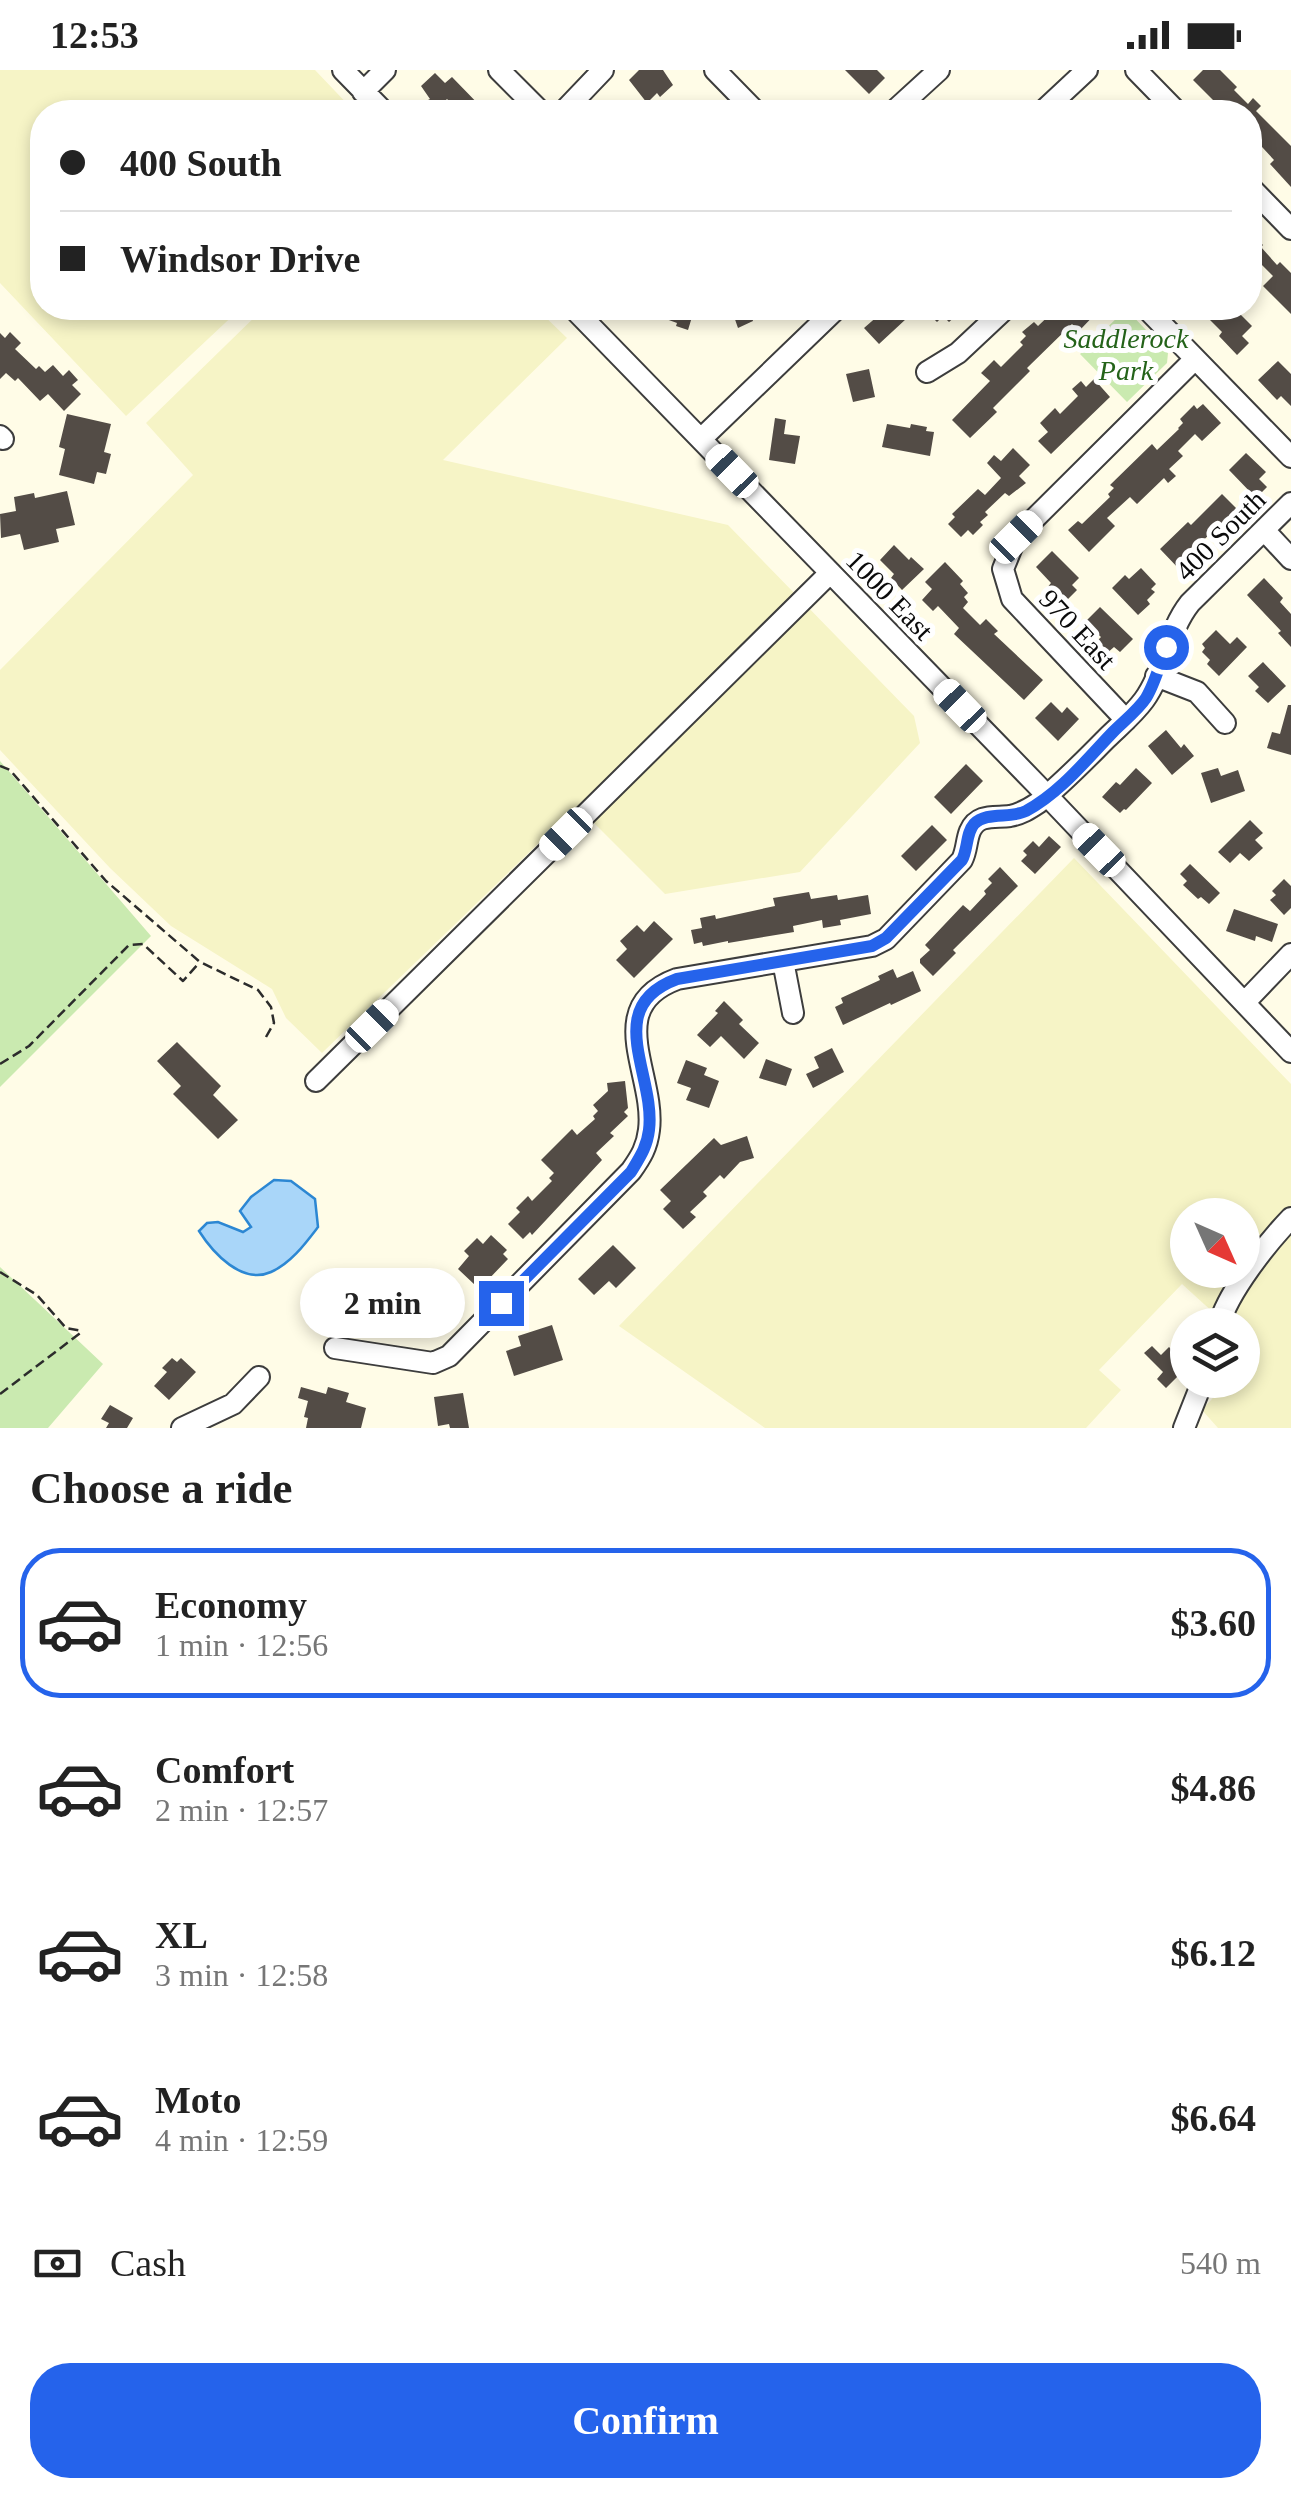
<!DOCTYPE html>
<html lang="en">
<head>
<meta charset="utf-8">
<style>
  :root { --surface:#fff; --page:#f2f2f2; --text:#222; --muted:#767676; --line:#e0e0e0; --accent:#2563eb }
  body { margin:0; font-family:"Times New Roman",serif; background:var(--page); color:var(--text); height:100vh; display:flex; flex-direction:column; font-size:38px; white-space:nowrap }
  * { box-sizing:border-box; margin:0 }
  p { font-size:32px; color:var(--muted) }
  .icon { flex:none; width:55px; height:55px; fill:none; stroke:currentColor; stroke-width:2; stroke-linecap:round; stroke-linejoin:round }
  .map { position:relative; height:1358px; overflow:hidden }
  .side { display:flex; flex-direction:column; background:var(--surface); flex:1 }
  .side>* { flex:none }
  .top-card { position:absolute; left:30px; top:30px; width:1232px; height:220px; border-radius:40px; box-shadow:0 5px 15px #0003; display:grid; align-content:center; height:220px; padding:0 30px; background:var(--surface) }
  .needle { width:65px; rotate:135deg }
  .tools { position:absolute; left:1170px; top:1128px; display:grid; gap:20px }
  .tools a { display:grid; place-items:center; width:90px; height:90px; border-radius:50%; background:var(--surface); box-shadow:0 5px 15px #0003; font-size:50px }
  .end { position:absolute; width:45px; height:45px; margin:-22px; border:12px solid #2563eb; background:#fff; box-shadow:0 0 0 5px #fff }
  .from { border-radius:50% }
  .bubble { position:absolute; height:70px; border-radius:35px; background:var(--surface); box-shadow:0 5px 15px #0003; font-size:32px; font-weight:700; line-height:70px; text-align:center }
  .car { position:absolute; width:30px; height:60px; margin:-30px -15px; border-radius:12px; box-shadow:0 0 8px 2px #0007; background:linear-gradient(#fff 24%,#345 0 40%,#fff 0 76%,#345 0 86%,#fff 0) }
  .top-card b { display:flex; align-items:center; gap:35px; height:95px; font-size:38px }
  .top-card b+b { border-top:2px solid var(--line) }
  .top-card i { width:25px; height:25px; background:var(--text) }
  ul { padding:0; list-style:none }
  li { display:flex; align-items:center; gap:30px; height:150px; margin:0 20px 15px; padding:0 10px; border:5px solid transparent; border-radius:40px }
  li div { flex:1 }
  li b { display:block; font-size:38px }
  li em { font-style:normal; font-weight:700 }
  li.current { border-color:var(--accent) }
  li>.icon { width:90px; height:90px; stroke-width:1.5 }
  h2 { padding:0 30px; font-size:45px; line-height:120px }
  .pay { display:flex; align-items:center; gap:25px; height:110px; padding:0 30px; font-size:38px }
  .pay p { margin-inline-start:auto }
  .action { display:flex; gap:20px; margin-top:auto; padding:20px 30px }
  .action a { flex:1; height:115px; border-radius:40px; background:var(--accent); color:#fff; font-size:40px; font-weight:700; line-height:115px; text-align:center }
  .status { display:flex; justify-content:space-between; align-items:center; height:70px; padding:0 50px; background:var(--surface); direction:ltr }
  .status svg { height:28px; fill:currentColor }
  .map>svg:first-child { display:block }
  .farmland { fill:#f6f4c6; fill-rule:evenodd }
  .green { fill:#caeab0 }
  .water { fill:#a9d6f9; stroke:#2c87d3; stroke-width:2.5 }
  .building { fill:#534c46 }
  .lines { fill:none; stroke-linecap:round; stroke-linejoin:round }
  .minor-casing { stroke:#3d3d3d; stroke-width:24 }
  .path { stroke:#2c2c2c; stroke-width:2.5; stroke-dasharray:10 5; stroke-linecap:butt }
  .minor { stroke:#fff; stroke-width:20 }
  .route { stroke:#2563eb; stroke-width:12 }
  .labels { text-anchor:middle; stroke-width:10; stroke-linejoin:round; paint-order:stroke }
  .park-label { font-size:28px; font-style:italic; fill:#246319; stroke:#fff }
  .street-label { font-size:28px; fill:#0a0a0a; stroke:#fff }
</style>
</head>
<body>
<div class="status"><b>12:53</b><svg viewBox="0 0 49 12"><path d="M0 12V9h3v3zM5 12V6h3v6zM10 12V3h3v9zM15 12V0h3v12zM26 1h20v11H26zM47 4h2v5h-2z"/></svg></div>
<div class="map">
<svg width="1291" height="1358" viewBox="0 0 1291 1358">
  <rect width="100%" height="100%" fill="#fffce7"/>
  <path class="farmland" d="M0,0H315L355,42H42V238H241L126,346L0,213Z
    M264,238H536L567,268L443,390L728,455L914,646L920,673L800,802L665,824L577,736L322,983L286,948L272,919L171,856L110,798L0,680V600L193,405L146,353Z
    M1074,788L1291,1014V1358H1218L1202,1340L1229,1310H1242L1243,1295L1255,1281L1243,1269L1242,1255H1227L1182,1214L1099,1300L1121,1320L1086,1358H765L619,1256ZM1188,1145H1242V1200H1188Z"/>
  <path class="green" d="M1126,239L1168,283L1167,293L1127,332L1080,284Z
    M0,691L151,866L0,1017Z
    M0,1197L103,1294L48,1358H0Z"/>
  <path class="water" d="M274,1110L291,1111L315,1129L318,1157C305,1174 291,1193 271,1202C242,1215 213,1183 199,1161L207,1153L218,1152L243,1162L251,1157L240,1141L251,1127Z"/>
  <path class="building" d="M639,0H663L673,15L660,27L657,23L647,33L629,10Z
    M845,0H877L885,8L869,24Z
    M1203,0H1220L1237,17L1234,20L1248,34L1253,28L1261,36L1256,41L1291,76V117L1270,94L1274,90L1250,64V42H1225L1193,10Z
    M435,3L445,13L452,7L486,42H460L447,29L437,39L428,30L430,29L421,16Z
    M1250,162L1263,175L1261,177L1277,195L1280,192L1291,203V244L1263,216L1273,206L1258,191L1256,193L1250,188Z
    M669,238H704L700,250L692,247L688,260L676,256L677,253L666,249Z
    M731,238H773L752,247L753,251L738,258Z
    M887,238H895L906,249L879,274L864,258Z
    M923,238H965L949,252L943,246L937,252Z
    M1057,238H1101L1079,261L1072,254L1027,298L1030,301L993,338L997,342L970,368L952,350L990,311L981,303L994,290L1001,297L1023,275L1020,272L1026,266L1022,262L1034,252L1038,256Z
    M1198,238H1234L1252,256L1242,266L1249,273L1237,285L1219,266L1222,262Z
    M10,262L21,273L15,279L36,299L39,296L45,302L53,295L63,306L69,300L78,310L72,315L81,324L64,341L48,324L40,331L18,308L15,311L6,303L0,309V263L5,268Z
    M1278,291L1291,304V336L1281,326L1277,330L1258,310Z
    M869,299L875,327L853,332L846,304Z
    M1094,309L1110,327L1051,384L1038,371L1048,362L1040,353L1055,338L1060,344L1078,326L1072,319L1081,311L1086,317Z
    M1203,334L1221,353L1202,371L1195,364L1178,381L1183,386L1169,399L1176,406L1168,413L1164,408L1137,434L1130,427L1107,448L1115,456L1089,482L1068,460L1078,451L1082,454L1110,427L1108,424L1114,418L1110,415L1152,374L1157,380L1179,359L1178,358L1183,353L1180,349L1194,335L1197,339Z
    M67,344L111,354L104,382L111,384L106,404L97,402L94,414L59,405L65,379L59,377Z
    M775,348L786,350L784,364L800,366L795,394L769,390Z
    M887,354L910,358L911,354L927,357L926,361L934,362L930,386L882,377Z
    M1013,378L1030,395L1019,406L1026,413L1009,426L1005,423L985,442L988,445L980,452L983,455L973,465L968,460L961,467L948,454L955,447L952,444L978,419L985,425L1001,408L987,393L994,385L1001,391Z
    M1246,383L1266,402L1259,409L1267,417L1256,428L1229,400Z
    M67,421L75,455L56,459L59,472L24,480L20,464L1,468L0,444L16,441L14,427L34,423L35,428Z
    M1222,424L1238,440L1225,453L1228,456L1218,466L1213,461L1186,487L1191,492L1181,501L1160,479L1188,452L1191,455Z
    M894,475L909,490L911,487L924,499L902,520L891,508L894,504L880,490Z
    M1052,481L1079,508L1072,515L1077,520L1065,532L1060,527L1058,529L1047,518L1051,513L1036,497Z
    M945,492L963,511L960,514L968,523L964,527L968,532L963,538L980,555L986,549L998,561L994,564L1043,610L1024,630L954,564L959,558L938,536L933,541L922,530L932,519L925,512Z
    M1141,498L1156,514L1151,519L1155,522L1147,530L1150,534L1138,545L1112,518L1125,505L1129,509Z
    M1264,508L1283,528L1280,532L1291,544V577L1278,563L1281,561L1247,525Z
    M1100,537L1133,569L1120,582L1114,577L1106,584L1095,573L1101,567L1085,552Z
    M1216,560L1230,574L1237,567L1247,577L1219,606L1207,594L1210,590L1202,582L1205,578L1202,574Z
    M1263,592L1286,616L1268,633L1255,621L1259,617L1248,606Z
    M1051,632L1062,643L1067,637L1079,649L1058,671L1035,648Z
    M1288,635H1291V685L1267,678L1272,662L1280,664Z
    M1166,660L1181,678L1184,674L1194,686L1172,705L1148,676Z
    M966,694L983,711L951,744L934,727Z
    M1136,698L1152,713L1126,740L1124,739L1120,743L1102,727L1116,712L1120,715Z
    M1218,698L1221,706L1238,700L1245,721L1211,733L1201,703Z
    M1250,750L1263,763L1255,770L1263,778L1249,791L1240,783L1230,793L1218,782Z
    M932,755L947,770L916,801L901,786Z
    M1049,766L1061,777L1035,804L1021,791L1027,785L1023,781L1033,771L1039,777Z
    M1190,794L1220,823L1209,834L1201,827L1198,829L1183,815L1187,811L1180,804Z
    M1000,797L1018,816L953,880L956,883L933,906L920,893V889L930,880L925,875L963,835L970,841L986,824L984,821L992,813L988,809Z
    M1284,809L1291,816V838L1284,845L1270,830L1276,825L1272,821Z
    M809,822L811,829L837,825L838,830L868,825L871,844L840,850L841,855L823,858L822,850L793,856L794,862L728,873V871L703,876L702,872L694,874L691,860L702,858L700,848L715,845L716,849L775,836L773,828Z
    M1234,839L1278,854L1272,872L1256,866L1255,871L1226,861Z
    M654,851L673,869L634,908L616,890L627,879L620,871L637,855L644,862Z
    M893,899L897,908L913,901L921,921L891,935L890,933L843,955L835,937L843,933L841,928L880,910L878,906Z
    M724,931L743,950L739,954L759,973L744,989L721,966L710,977L697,965L718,943L715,941Z
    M177,972L221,1016L213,1025L238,1050L218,1069L173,1024L181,1016L157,991Z
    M832,978L844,1002L813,1018L806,1004L819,998L814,987Z
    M766,989L792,999L786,1016L759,1008Z
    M686,990L707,998L704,1005L719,1011L709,1038L686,1030L691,1018L677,1013Z
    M625,1011L628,1038L624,1042L628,1046L610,1063L614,1066L596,1083L602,1090L532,1165L530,1162L523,1169L508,1154L520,1142L516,1138L528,1126L532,1131L552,1111L549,1108L554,1103L541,1090L572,1059L577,1065L595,1049L593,1046L598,1041L593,1035L608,1021L607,1013Z
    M747,1066L754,1088L740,1092L724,1109L720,1105L703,1122L707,1126L690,1142L696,1147L683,1159L663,1139L671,1131L660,1120L714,1068L721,1075Z
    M491,1165L507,1180L503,1184L508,1189L484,1214L480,1210L475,1215L458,1199L469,1186L464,1181L477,1168L483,1174Z
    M613,1175L636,1198L616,1218L609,1211L594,1225L578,1209Z
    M445,1224L461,1240L446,1255L416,1263L394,1257L399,1237L414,1241L412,1233Z
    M552,1255L563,1290L514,1306L506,1281L521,1276L518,1266Z
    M1152,1276L1161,1285L1169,1277L1174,1282L1178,1278L1188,1287V1292L1176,1303L1179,1305L1166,1318L1157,1309L1163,1302L1144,1283Z
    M172,1288L177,1292L181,1288L196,1302L169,1330L154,1316L167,1302L162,1298Z
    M301,1317L326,1324L328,1317L349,1323L346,1332L366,1338L361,1358H306L308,1348L304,1347L308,1331L298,1328Z
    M463,1323L469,1358H450L449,1354L438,1356L434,1327Z
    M110,1335L133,1348L127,1358H106L109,1353L101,1349Z"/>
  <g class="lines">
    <g class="minor-casing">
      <path id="minor" d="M343,0L384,42
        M499,0L541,42
        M715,0L756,42
        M1136,0L1177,42
        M363,22L385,0
        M563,42L603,0
        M893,42L939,0
        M1042,42L1087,0
        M1250,117L1291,159
        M573,238L1036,714L1291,982
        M1146,238L1291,387
        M927,302L958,283L1006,238
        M0,366L3,369
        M701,369L837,238
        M1264,460L1291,489
        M1156,606L1197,622L1225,653
        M1126,650L1012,529L1003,499L1016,467L1195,289
        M783,891L793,943
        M1245,932L1291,884
        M316,1011L830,503
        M1219,1255C1228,1222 1267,1173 1291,1148
        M335,1278L433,1293L449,1286L631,1101C641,1087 647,1077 649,1060C656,1005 601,937 677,909L872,876L886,869L962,790C967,780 966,771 970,761C978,743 995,748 1010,746C1021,744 1029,739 1038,733C1062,714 1084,691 1106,669C1118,657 1133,645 1144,630C1165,601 1167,562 1190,533L1291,433
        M182,1358L233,1334L259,1307
        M1184,1358L1203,1310"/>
    </g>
    <path class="path" d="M0,696L10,700L106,811L200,892L258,920L271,937L274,953L266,967
      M0,994L29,976L129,875L143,874L183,911L199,893
      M0,1202L37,1225L66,1258L83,1261
      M0,1324L83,1261"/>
    <use href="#minor" class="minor"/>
  </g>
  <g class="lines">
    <path class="route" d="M501,1233L631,1102C640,1087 647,1077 649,1060C656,1005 601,937 677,909L872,876L886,868L962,790C968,779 966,763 974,754C987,741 1010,749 1026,741C1060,723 1087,689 1113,662C1124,651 1138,640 1146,628C1155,613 1160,594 1166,577"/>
  </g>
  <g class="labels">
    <g class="park-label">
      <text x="1126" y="278">Saddlerock<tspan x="1126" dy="32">Park</tspan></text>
    </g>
    <g class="street-label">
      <text transform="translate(1220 465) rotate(-45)" y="10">400 South</text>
      <text transform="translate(890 525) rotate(46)" y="10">1000 East</text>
      <text transform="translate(1078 559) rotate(47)" y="10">970 East</text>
    </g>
  </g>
</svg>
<div class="tools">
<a><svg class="needle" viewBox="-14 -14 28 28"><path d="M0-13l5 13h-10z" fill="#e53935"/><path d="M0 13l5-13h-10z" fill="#767676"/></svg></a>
<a><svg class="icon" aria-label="layers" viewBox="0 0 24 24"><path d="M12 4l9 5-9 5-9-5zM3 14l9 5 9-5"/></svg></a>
</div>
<i class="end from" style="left:1166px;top:577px"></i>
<i class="end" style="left:501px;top:1233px"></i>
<div class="bubble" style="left:300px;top:1198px;width:165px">2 min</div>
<i class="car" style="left:732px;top:401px;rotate:316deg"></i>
<i class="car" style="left:1016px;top:467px;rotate:45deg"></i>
<i class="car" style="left:960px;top:636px;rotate:316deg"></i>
<i class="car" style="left:566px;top:764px;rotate:225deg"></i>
<i class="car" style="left:1099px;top:780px;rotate:316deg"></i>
<i class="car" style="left:372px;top:956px;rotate:45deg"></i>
<div class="top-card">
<b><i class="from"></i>400 South</b>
<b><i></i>Windsor Drive</b>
</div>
</div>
<section class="side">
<h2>Choose a ride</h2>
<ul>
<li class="current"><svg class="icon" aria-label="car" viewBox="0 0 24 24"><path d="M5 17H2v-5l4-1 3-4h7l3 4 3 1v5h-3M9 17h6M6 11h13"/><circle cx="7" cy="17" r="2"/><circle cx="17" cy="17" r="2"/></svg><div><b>Economy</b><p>1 min · 12:56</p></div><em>$3.60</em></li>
<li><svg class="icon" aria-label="car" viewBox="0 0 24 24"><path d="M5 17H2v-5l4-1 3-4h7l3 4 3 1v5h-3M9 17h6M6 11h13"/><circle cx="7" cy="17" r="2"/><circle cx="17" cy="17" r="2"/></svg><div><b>Comfort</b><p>2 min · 12:57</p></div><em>$4.86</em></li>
<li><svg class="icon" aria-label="car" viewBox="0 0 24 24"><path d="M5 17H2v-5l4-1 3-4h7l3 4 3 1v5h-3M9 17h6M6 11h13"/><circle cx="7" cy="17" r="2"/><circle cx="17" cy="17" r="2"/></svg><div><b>XL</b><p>3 min · 12:58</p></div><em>$6.12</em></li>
<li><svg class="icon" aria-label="car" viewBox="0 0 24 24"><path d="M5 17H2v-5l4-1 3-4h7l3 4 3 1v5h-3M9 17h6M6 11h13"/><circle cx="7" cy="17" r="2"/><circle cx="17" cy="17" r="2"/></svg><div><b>Moto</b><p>4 min · 12:59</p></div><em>$6.64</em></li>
</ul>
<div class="pay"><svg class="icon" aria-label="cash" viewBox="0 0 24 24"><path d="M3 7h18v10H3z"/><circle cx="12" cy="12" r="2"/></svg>Cash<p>540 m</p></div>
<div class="action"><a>Confirm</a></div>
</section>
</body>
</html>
